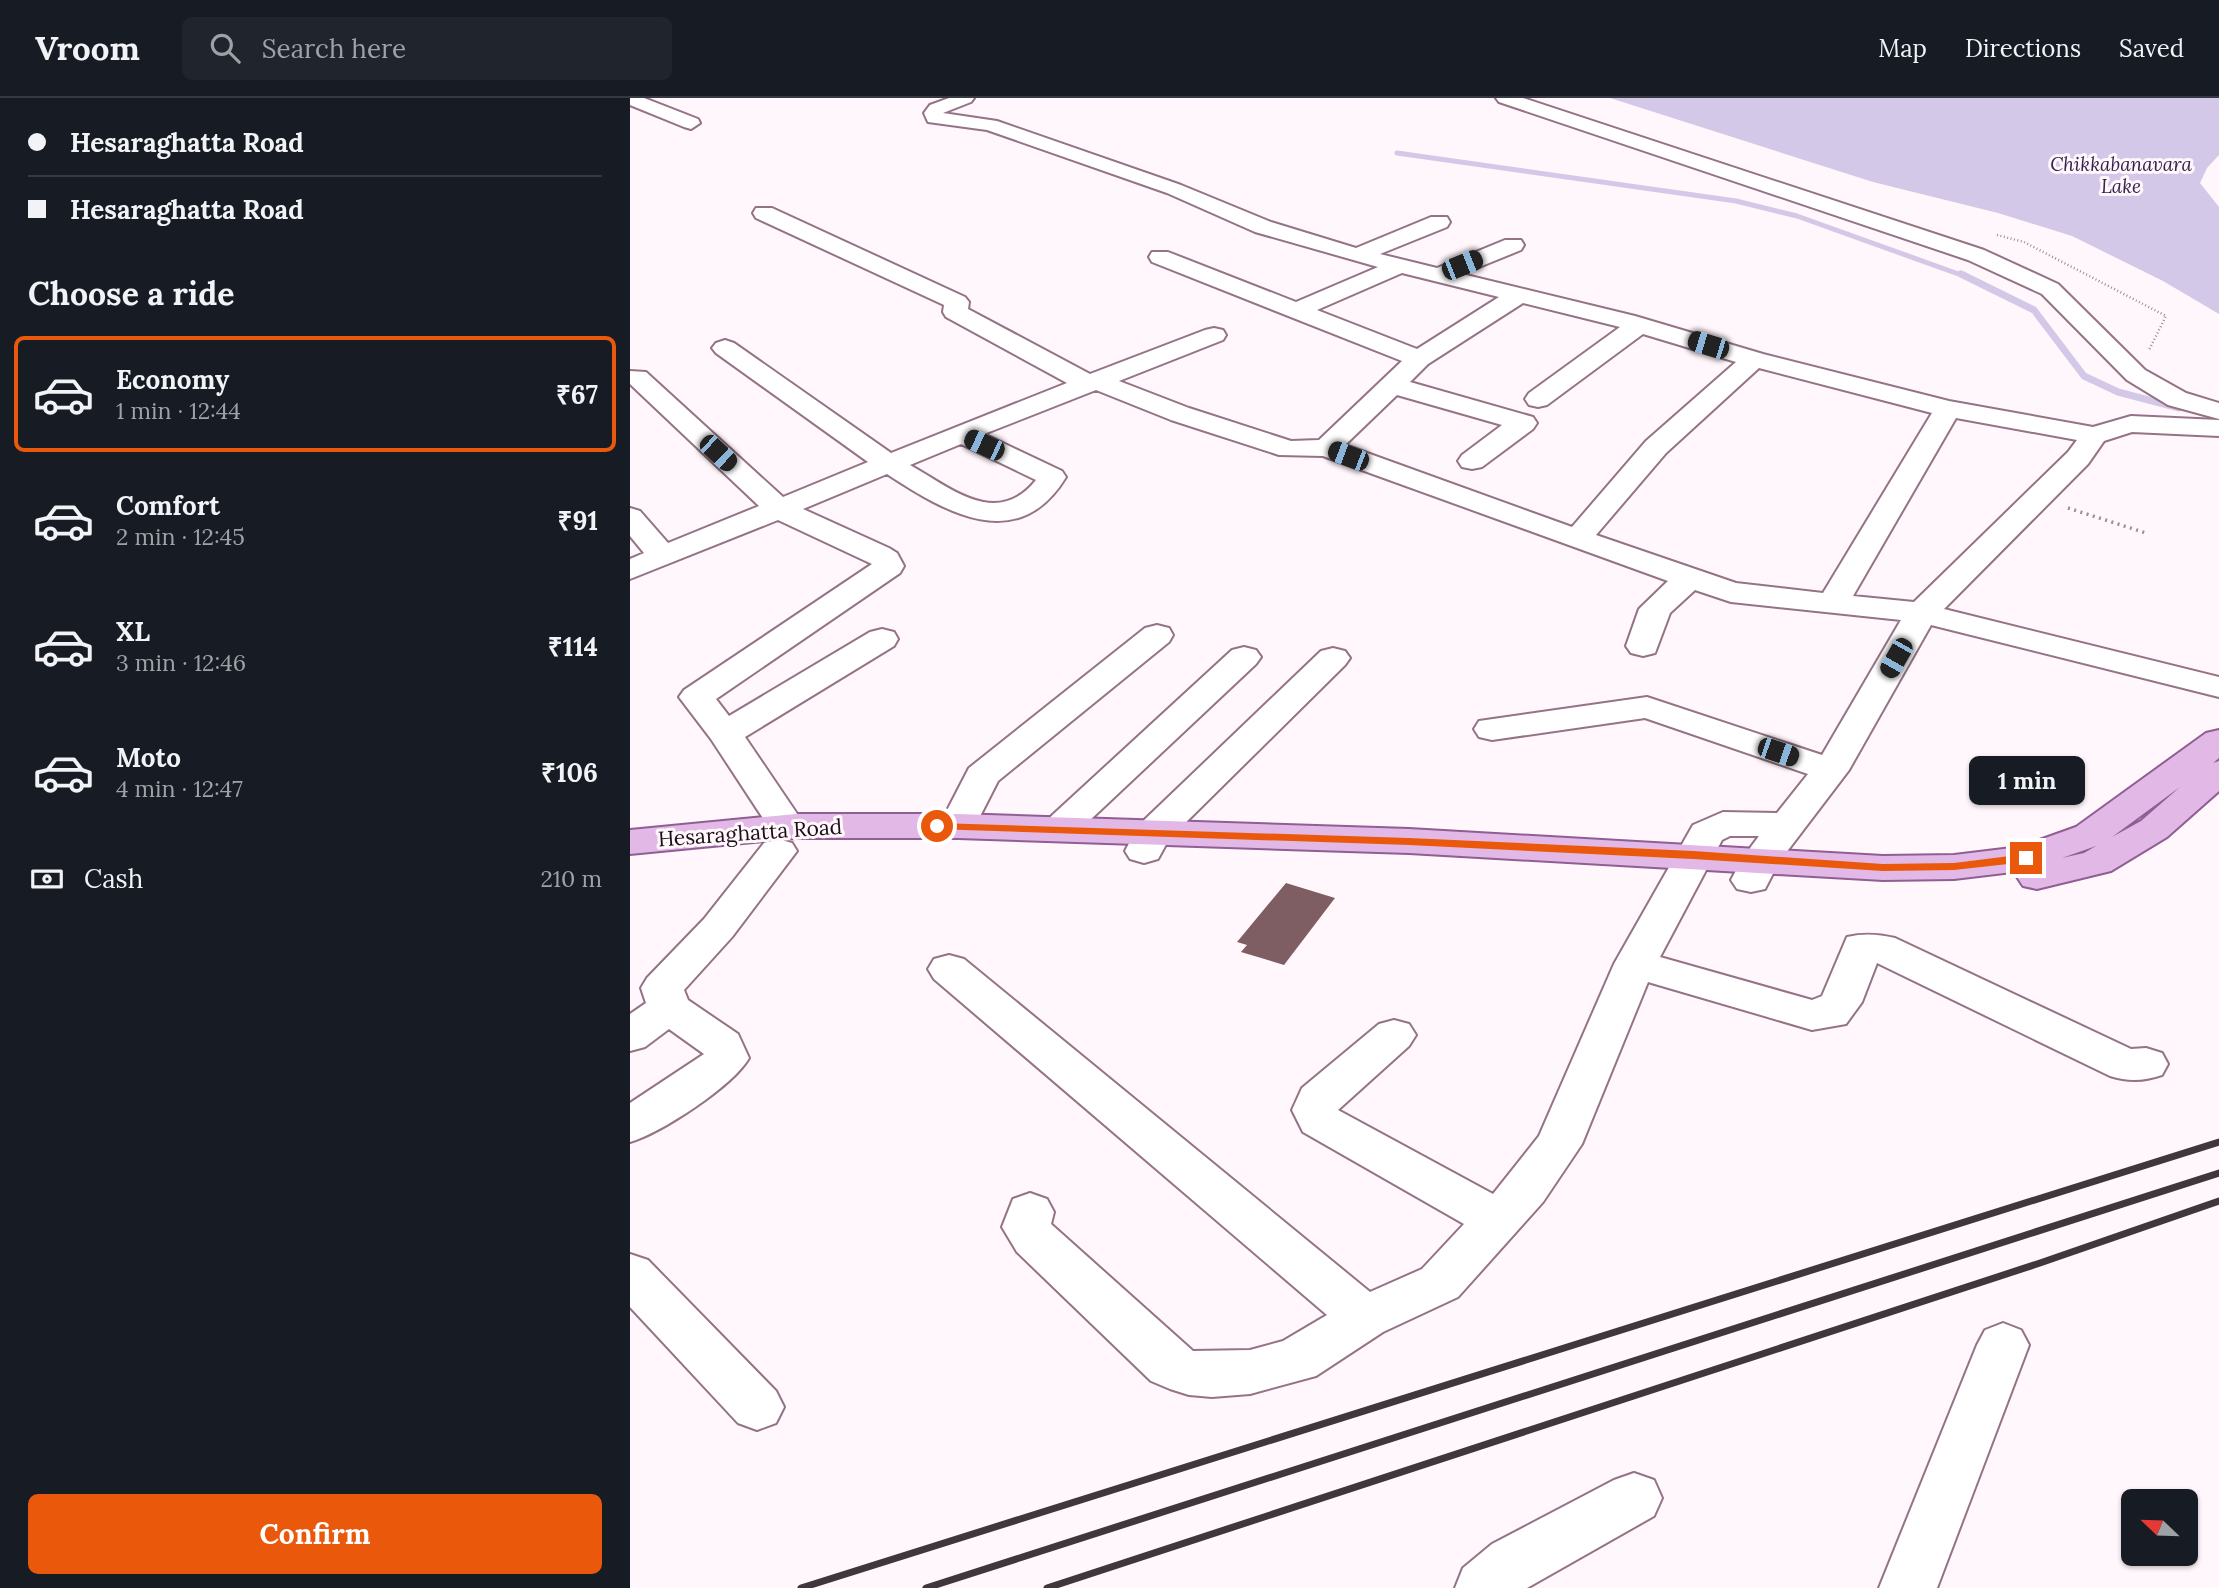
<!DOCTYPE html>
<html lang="en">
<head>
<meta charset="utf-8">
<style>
  :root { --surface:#171b24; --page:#20242c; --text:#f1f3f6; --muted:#9ea1a6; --line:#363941; --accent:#ea580c }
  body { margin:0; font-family:Lora,serif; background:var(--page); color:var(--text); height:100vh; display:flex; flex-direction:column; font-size:26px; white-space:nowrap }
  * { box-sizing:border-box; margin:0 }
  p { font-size:23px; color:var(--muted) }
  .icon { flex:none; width:38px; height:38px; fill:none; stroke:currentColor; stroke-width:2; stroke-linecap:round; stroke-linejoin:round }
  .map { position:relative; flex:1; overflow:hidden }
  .panel { display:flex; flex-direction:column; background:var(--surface); width:630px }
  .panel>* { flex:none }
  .guide { display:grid; align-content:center; height:154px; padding:0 28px; background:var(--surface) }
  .needle { width:46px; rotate:293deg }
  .tools { position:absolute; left:1491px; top:1391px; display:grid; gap:14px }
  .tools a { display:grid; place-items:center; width:77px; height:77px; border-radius:10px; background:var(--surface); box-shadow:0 2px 5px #0004; font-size:35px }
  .end { position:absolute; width:32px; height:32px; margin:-16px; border:9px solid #ea580c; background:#fff; box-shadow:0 0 0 4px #fff }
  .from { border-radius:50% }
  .bubble { position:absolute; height:49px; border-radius:10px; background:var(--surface); box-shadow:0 2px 5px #0004; font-size:23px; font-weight:700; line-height:49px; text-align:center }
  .car { position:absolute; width:21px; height:42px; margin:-21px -10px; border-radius:9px; box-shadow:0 0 5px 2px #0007; background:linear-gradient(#222 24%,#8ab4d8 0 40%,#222 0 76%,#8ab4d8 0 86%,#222 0) }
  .guide b { display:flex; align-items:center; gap:24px; height:66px; font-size:26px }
  .guide b+b { border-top:2px solid var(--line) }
  .guide i { width:18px; height:18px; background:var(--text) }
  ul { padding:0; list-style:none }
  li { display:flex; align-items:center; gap:21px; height:116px; margin:0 14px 10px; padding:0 14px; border:4px solid transparent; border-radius:10px }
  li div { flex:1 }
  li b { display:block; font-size:26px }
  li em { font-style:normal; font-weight:700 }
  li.on { border-color:var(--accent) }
  li>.icon { width:63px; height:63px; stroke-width:1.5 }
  h2 { padding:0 28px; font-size:32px; line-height:84px }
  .pay { display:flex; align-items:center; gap:18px; height:77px; padding:0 28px; font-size:26px }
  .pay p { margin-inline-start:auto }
  .button { display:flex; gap:14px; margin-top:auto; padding:14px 28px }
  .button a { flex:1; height:80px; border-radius:10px; background:var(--accent); color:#fff; font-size:28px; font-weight:700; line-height:80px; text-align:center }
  header { display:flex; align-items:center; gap:42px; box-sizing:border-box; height:98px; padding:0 35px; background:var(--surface); border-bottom:2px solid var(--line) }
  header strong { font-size:33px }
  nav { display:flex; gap:38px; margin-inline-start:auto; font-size:24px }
  .search { width:490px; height:63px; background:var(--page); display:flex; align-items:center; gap:18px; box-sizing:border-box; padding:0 24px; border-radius:10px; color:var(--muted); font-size:26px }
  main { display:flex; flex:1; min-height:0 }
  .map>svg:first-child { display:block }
  .water { fill:#d3c8e8 }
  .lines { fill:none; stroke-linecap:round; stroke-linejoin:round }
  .stream-far1 { stroke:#d3c8e8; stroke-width:5 }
  .stream { stroke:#d3c8e8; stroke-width:7 }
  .building { fill:#7f5e63 }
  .minor-casing { stroke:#957386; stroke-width:4 }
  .major-casing { stroke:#8f5e93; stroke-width:4 }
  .path-far1 { stroke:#998f95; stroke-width:2.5; stroke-dasharray:1 2.5; stroke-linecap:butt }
  .path { stroke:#998f95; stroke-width:3.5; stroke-dasharray:2 4.5; stroke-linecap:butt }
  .minor { fill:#fff; fill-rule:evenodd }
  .major { fill:#e2b8e7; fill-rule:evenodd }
  .rail { stroke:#41363d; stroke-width:7 }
  .route { fill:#ea580c }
  .labels { text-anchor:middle; stroke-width:6; stroke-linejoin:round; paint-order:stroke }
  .far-water-label { font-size:19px; font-style:italic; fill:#34244d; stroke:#fff7fb }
  .street-label { font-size:21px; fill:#1b0f16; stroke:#fff7fb }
</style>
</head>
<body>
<header>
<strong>Vroom</strong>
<div class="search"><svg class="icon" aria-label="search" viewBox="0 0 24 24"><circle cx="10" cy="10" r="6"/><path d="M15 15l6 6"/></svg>Search here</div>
<nav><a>Map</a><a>Directions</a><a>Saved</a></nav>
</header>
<main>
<section class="panel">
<div class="guide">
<b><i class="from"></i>Hesaraghatta Road</b>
<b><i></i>Hesaraghatta Road</b>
</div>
<h2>Choose a ride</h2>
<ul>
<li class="on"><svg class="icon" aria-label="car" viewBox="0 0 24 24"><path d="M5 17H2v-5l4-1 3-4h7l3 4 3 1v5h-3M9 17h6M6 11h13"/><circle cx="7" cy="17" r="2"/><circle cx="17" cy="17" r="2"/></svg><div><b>Economy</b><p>1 min · 12:44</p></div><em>₹67</em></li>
<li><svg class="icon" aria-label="car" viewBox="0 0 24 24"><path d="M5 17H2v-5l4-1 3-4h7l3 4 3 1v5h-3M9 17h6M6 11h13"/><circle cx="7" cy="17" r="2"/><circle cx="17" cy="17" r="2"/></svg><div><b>Comfort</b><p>2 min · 12:45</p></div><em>₹91</em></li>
<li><svg class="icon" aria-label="car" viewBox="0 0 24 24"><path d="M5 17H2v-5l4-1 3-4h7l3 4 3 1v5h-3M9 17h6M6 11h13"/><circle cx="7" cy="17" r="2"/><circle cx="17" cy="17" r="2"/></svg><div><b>XL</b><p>3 min · 12:46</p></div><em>₹114</em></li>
<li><svg class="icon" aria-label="car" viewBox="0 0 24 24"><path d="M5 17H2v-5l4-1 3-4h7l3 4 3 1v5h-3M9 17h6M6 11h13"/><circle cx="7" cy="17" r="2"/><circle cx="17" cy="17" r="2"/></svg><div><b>Moto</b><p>4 min · 12:47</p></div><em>₹106</em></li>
</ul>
<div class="pay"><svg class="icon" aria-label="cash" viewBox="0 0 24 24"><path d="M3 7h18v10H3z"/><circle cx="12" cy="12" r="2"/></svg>Cash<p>210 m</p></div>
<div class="button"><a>Confirm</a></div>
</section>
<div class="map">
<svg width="1589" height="1490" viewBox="0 0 1589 1490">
  <rect width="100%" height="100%" fill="#fff7fb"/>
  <path class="water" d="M980,0H1589V57L1577,70L1570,85L1589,109V216L1533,183L1442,138L1368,115L1243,84Z"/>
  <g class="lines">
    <path class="stream-far1" d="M767,55L1106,103L1167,118L1334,178"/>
    <path class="stream" d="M1331,176L1404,212L1454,278L1488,294L1549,310"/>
  </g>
  <path class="building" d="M656,785L705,800L654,867L611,854L617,847L607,844Z"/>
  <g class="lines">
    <g class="minor-casing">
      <path id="minor" d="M0,0H14L68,21L70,25L61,31L54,29L0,7Z
        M319,0H344L341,4L313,15L367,23L551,87L641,124L726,150L801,119H817L820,124L817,129L750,156L807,170L875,142H891L894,147L891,152L832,176L1005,218L1133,256L1319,303L1463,329L1501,318L1589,322V338L1502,334L1474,343L1458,366L1314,511L1589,579V599L1301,527L1219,672L1149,764L1135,791L1121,794L1107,791L1101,782L1112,761L1129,738H1100L1092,742L1030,859L1182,902L1192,898L1217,839C1234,835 1248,836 1265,840L1501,951L1516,950L1532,955L1538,966L1532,977C1513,983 1499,984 1480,978L1247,865L1232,904L1216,926L1182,932L1018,884L952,1046L913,1104L828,1199L753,1234L686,1278L620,1296L582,1299L559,1297L540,1291L521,1283L387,1154L372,1129L383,1101L400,1095L417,1101L424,1114L421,1126L563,1253L620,1252L653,1243L697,1217L304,881L298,871L304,861L319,857L334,861L740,1194L792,1171L834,1126L673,1034L662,1012L672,990L749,926L764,922L779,926L786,937L779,948L708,1012L863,1096L909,1038L984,866L1063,727L1093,714L1147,715L1178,676L1015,620L862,642L849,639L844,631L849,623L1017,599L1192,657L1271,522L1101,504L1065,492L1040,515L1025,555L1013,558L1001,555L996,548L1009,511L1038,483L693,358L649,357L541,322L466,292L354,336L432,373L436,379C388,458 315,414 257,376L173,411L259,450L267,455L274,468L270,475L86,601L99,618L240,534L252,531L264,534L268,541L264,548L115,639L176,729L170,737L157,741L144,737L81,641L49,599L54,592L242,466L148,422L0,481V461L14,455L0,438V410L10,413L38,445L129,408L0,286V273L16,274L153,399L238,364L86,255L82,250L86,245L95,242L104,245L261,355L437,285L316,219L313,214L314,207L126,120L123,115L126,110H142L335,199L339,204L338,211L460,276L575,232L584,230L593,232L596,237L593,242L489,283L559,310L661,343L689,342L772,263L522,164L519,159L522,154H538L666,204L748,169L625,134L537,95L357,32L298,24L294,15L300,7ZM772,175L869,199L787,251L687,212ZM893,205L990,229L899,295L895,301L899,307L908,309L917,307L1013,236L1106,264L1016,343L942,429L715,347L767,297L872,327L832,357L828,363L832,369L842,371L852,369L903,331L907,325L903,319L780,284L798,266ZM1129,270L1302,315L1193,495L1106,485L966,437L1036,355ZM1326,320L1447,342L1438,354L1284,504L1223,498ZM331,346L406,382C367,431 321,390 280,367Z
        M866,0H893L1354,152L1428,186L1515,272L1556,295L1589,305V321L1538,307L1497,282L1412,196L1338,162L869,4Z
        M527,527L539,530L543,537L539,544L368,683L341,736L328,740L315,736L309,728L339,670L515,530Z
        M614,549L626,552L631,559L626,566L442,739L429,743L416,739L410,731L416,723L602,552Z
        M703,550L715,553L720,560L715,567L539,741L528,761L514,765L500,761L495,753L508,728L691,553Z
        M148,741L162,745L167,753L102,839L54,892L58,902L108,936L119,960C103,988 31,1035 0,1044V1005L74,956L39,931L15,949L0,953V916L16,905L11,890L17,880L74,821L134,745Z
        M0,1156L18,1162L146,1293L154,1309L146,1325L127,1332L108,1325L0,1209Z
        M1373,1225L1391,1232L1399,1247L1307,1490H1249L1347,1247L1355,1232Z
        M1004,1375L1024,1382L1032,1400L1024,1418L897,1490H825L833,1470L862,1446L984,1382Z"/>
    </g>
    <g class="major-casing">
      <path id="major" d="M1589,632V660L1583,665L1589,663V693L1537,739L1481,773L1407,791L1393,788L1387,779L1391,773L1324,781L1253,782L779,755L328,740H166L0,756V732L166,716H328L779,731L1253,758L1324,757L1390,749L1446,729L1576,635ZM1550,689L1511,723L1482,739ZM1466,748L1454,755L1432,760Z"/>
    </g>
    <path class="path-far1" d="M1367,137L1394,144L1536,218L1519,252"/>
    <path class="path" d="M1438,410L1516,435"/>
    <use href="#minor" class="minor"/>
    <use href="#major" class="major"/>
    <path class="rail" d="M171,1490L1589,1044
      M296,1490L1589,1075
      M417,1490L1410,1165L1589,1103"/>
  </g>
  <path class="route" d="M307,725L779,740L1063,753L1253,766L1324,765L1396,756L1402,760L1396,764L1324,772L1253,773L1063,761L779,747L303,731L302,728Z"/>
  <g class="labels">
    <g class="far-water-label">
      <text x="1491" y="73">Chikkabanavara<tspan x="1491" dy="22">Lake</tspan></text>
    </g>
    <g class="street-label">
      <text transform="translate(120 735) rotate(-4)" y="7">Hesaraghatta Road</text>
    </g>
  </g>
</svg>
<div class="tools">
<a><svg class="needle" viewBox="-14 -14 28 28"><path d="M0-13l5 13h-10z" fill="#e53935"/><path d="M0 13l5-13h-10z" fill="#9ea1a6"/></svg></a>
</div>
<i class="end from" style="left:307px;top:728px"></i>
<i class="end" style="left:1396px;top:760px"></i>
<div class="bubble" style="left:1339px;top:658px;width:116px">1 min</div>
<i class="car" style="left:832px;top:167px;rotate:68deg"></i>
<i class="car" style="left:1078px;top:247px;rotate:287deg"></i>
<i class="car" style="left:354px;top:347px;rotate:295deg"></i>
<i class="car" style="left:88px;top:355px;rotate:133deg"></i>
<i class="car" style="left:718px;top:358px;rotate:291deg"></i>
<i class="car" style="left:1266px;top:560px;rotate:210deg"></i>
<i class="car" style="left:1148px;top:654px;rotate:109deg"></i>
</div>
</main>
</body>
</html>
